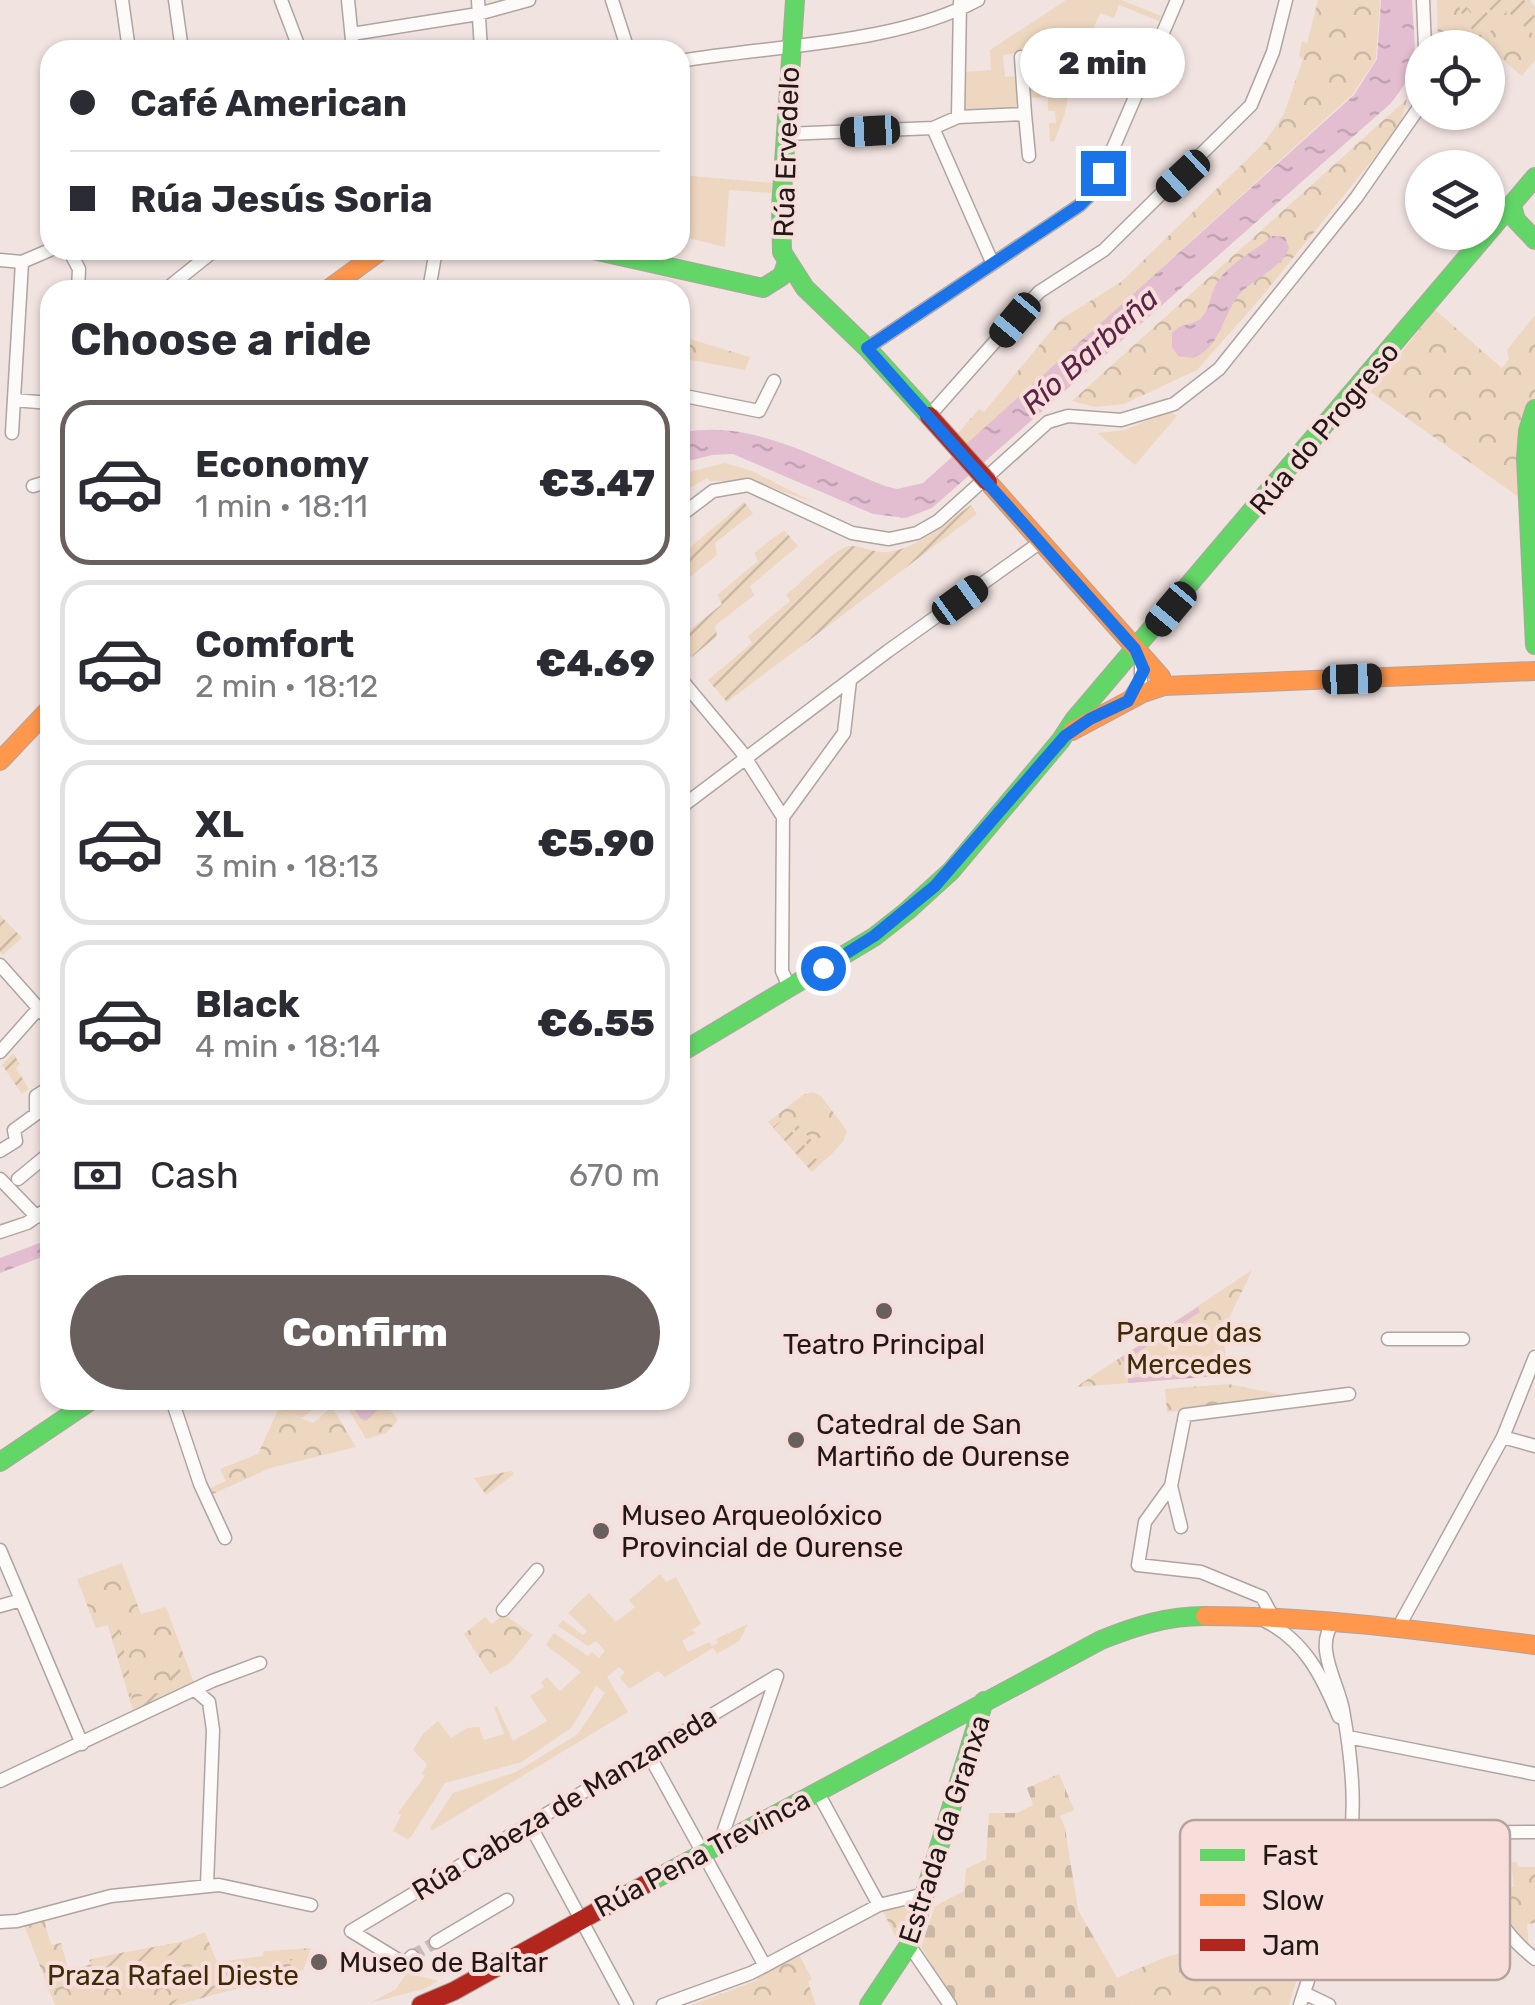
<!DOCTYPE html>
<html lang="en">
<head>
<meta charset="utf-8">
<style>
  :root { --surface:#fff; --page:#f2f2f3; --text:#2b2b33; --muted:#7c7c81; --line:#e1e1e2; --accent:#695f5d }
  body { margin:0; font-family:Rubik,sans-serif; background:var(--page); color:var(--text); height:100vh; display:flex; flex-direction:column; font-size:38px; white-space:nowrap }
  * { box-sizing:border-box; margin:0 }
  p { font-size:32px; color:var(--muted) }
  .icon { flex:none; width:55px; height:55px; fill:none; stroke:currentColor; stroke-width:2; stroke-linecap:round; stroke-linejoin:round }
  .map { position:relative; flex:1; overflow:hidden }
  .sheet { position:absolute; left:40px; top:280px; width:650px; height:1130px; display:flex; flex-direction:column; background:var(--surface); border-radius:30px; box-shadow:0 2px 8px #0004 }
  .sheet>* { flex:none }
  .banner { position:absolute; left:40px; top:40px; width:650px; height:220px; border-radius:30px; box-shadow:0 2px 8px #0004; display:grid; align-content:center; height:220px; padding:0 30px; background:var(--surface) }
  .fabs { position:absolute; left:1405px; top:30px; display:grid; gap:20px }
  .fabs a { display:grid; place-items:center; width:100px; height:100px; border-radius:50%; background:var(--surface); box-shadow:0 2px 8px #0004; font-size:50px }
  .end { position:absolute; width:45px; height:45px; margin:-22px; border:12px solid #1a73e8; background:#fff; box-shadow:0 0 0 5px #fff }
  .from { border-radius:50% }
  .bubble { position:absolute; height:70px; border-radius:35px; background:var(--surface); box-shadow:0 2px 8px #0004; font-size:32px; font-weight:800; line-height:70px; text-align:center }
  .car { position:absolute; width:30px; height:60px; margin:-30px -15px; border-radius:12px; box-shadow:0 0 8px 2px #0007; background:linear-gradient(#222 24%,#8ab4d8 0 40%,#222 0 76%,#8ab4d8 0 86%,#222 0) }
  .banner b { display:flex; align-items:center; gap:35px; height:95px; font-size:38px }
  .banner b+b { border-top:2px solid var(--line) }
  .banner i { width:25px; height:25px; background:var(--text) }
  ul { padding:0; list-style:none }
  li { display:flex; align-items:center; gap:30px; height:165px; margin:0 20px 15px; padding:0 10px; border:5px solid var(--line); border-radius:30px }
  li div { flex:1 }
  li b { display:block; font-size:38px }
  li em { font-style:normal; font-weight:800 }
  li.on { border-color:var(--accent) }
  li>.icon { width:90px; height:90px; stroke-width:1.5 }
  h2 { padding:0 30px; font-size:45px; line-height:120px }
  .pay { display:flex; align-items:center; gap:25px; height:110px; padding:0 30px; font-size:38px }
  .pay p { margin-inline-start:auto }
  .button { display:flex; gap:20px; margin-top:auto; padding:20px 30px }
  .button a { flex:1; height:115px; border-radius:60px; background:var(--accent); color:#fff; font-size:40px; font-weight:800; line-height:115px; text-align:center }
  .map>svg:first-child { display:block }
  .grass { fill:#edd7c0 }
  .forest { fill:url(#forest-crowns) }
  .cemetery { fill:url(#cemetery-stones) }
  .garden { fill:url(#garden-furrows) }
  .water { fill:url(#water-ripples) }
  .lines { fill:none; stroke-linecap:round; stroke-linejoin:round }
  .street-tunnel { stroke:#c7bab8; stroke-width:12; stroke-dasharray:12 6; stroke-linecap:butt }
  .street-casing { stroke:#aea4a1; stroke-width:15 }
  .fast-casing { stroke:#aea4a1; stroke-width:20 }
  .slow-casing { stroke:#aea4a1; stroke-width:20 }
  .jam-casing { stroke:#aea4a1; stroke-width:20 }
  .street { stroke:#fdfbfa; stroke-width:12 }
  .fast { stroke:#63d668; stroke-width:18 }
  .slow { stroke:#ff974d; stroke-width:18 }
  .jam { stroke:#b3261e; stroke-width:18 }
  .jam-bridge-casing { stroke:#aea4a1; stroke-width:20; stroke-linecap:butt }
  .jam-bridge { stroke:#b3261e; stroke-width:18 }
  .route { stroke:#1a73e8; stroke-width:12 }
  .poi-dot { fill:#695f5d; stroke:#f7deda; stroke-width:4 }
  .labels { text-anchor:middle; stroke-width:8; stroke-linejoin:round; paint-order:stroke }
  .street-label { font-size:28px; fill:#201816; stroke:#f7deda }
  .park-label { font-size:28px; fill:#402b07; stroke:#f7deda }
  .poi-label { font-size:28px; fill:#201816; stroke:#f7deda; text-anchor:start }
  .water-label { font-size:30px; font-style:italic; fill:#5c234a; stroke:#f7deda }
  .key { fill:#f7deda; stroke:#b6a39f; stroke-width:2.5 }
  .key-label { font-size:28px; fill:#201816 }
</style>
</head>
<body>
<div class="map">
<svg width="1535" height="2005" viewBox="0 0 1535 2005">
  <defs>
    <pattern id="forest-crowns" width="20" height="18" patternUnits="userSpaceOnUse" patternTransform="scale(2.5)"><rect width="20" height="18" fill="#edd7c0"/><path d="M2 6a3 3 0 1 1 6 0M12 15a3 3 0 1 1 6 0" fill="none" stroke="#cbb8a4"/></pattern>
    <pattern id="cemetery-stones" width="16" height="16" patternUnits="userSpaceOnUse" patternTransform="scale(2.5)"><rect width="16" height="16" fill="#edd7c0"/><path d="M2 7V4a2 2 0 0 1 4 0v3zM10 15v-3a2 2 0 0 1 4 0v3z" fill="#cbb8a4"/></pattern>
    <pattern id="garden-furrows" width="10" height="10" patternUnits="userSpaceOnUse" patternTransform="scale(2.5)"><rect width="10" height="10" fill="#edd7c0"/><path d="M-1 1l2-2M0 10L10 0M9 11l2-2" fill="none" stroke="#cbb8a4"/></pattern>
    <pattern id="water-ripples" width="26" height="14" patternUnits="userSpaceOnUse" patternTransform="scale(2.5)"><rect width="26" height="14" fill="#e3bed1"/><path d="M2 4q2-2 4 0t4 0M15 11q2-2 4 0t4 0" fill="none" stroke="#c2a3b3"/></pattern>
  </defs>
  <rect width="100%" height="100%" fill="#f1e3e0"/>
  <path class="grass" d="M1066,0H1121L1161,16L1159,21L1119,5L1114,18L1100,13L1072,80L1064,116L1054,142L1050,141L1049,123H1056L1055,111H1048V97L1030,98L1028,52L1003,55L1005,77L1013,76L1018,81L1019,102L1015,107L965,110V72L991,70L990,50Z
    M680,175L773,183L772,193L729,190L725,247L680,236Z
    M1169,411L1177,416L1135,465L1097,433L1125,430Z
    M725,463L752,471L813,502L753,481H710L707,478L680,494L681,474Z
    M248,1400H326L302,1418L278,1410L247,1405Z
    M660,1574L666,1582L676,1577L701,1624L691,1630L696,1633L682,1641L688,1652L709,1642L712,1646L718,1643L716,1639L748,1624L740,1640L717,1654L713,1648L665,1677L658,1671L629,1689L620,1677L625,1672L619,1667L607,1677L628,1712L433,1830L430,1828L453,1793L516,1772L578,1734L605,1693L596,1686L572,1727L522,1762L445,1783L411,1837L408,1839L393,1831L401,1815L398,1813L425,1776L422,1774L427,1764L413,1750L423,1734L438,1721L451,1738L467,1728L479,1727L484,1740L504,1734L494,1707L497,1706L513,1741L547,1721L530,1696L544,1687L541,1682L547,1677L560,1691L581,1672L546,1645L554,1633L588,1656L592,1652L599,1658L605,1651L596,1641L588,1646L558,1626L563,1620L583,1635L587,1631L568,1613L589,1593L616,1622L635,1607L629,1600Z
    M407,1973L438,1981L423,1989L370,2003L396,1989Z"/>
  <path class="forest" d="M1318,0H1380L1376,59L1353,94L963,448L954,438L979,409L984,412L1060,320L1121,282L1264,143L1284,114L1303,59L1299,56L1302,41L1307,43Z
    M1437,0H1530L1535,7V60L1522,76L1488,48L1438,47Z
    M1407,99L1400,126L1259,300L1197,370L1124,404L1095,407L1072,401Z
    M1435,310L1502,368L1509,359L1507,350L1535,315V395L1527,423L1520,498L1370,392Z
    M680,336L750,357L745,370L680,358Z
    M813,1092L821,1096L847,1131C842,1149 824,1159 812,1172L768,1122L803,1095Z
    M1252,1270C1237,1306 1210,1338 1234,1375L1076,1387Z
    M1228,1384L1298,1398L1167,1412L1165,1389Z
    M343,1400H382L398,1420L386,1433L366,1439Z
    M332,1407L356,1447L270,1468L213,1494L210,1488L226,1481L220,1469L258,1454L278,1410L313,1423Z
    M122,1563L141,1614L166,1607L194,1683L133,1710L108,1625L96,1628L77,1579Z
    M504,1614L533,1635L510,1663L490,1674L464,1634L485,1617L492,1624Z
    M1511,1862H1517L1518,1867H1535V1923L1527,1924L1529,1947H1535V1956L1511,1935L1492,1888L1514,1887Z
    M911,1902L903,1929L896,1938L883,1911Z
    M44,1919L51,1945L61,1943L69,1972L91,1964V1959L181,1942L205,1932L217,1962L263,1956L264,1951L311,1948L303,1970L177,2005H55L24,1925Z
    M1287,1923L1311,1932L1289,2005H1133L1117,1978L1163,1958Z
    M799,1955L812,1979L808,1982L816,2005H692L758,1980L756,1976Z"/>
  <path class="cemetery" d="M1059,1774L1074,1810L1060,1816L1065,1828L1078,1910L1133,2005H956L921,1947L935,1906L964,1891L966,1869L986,1859L989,1813H1017L1033,1805L1027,1788Z"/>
  <path class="garden" d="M1462,0L1470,13L1483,7L1495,25L1487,36C1473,36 1463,19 1459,6Z
    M1495,0H1524L1535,17V36L1507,11L1498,21L1487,5Z
    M744,502L753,513L715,543L717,555L680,585V568L689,560L686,551Z
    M971,505L977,514L727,702L708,680L752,643L748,636L790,601L786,595C798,585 836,548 849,546C862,545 875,554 888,552C919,548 947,522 971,505Z
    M784,530L798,546L750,586L754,595L715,626L717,636L692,657C684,651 680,650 680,638L722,604L717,595L758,561L754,553Z
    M0,915L22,938L3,955L0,952Z
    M13,1053L20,1064L16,1068L29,1089L22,1094L2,1065Z
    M807,1108L811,1112L797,1124L814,1143L827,1131L830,1135L813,1151L789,1123Z
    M782,1120L817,1160L841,1138L845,1139L812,1172L773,1127Z
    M512,1471L514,1474L486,1495L474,1478Z
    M117,1622L129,1672L133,1710L108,1625Z
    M168,1665L179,1668L189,1685L142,1707L137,1697L156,1693L166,1695L172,1689Z
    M182,1942L180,1946L185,1951L114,1972L83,1969L92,1966L89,1960C117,1953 149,1948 182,1942Z
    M290,1959H307L303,1970L177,2005H161L228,1981L226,1973L241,1969L244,1978L291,1967Z"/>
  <path class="water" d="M1381,0H1412C1414,47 1423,66 1390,104L932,508L906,518L873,514L733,454L712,455L680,463V433C754,418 818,460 885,486L897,489L923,483L1354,95L1377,59Z
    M1272,236L1285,237L1289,248C1281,270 1252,278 1238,296C1222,317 1220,348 1193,358L1178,356L1172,347V333C1181,323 1190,326 1200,319C1210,311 1210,293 1217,283C1230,261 1254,253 1272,236Z
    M50,1239V1254L0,1273V1258Z
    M1198,1307L1200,1312L1123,1362L1120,1358Z
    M1227,1370L1229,1375L1128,1383V1378Z
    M348,1400H376L380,1408L366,1421L361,1419Z"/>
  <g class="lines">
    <path class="street-tunnel" d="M412,1956L436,1942"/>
    <g class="street-casing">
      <path id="street" d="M122,0L129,50
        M175,0L182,50
        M281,0L300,50
        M348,0L353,50
        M478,0L481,50
        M612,0L628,50
        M1423,0L1425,48
        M352,34L478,14L529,0
        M1021,57L1025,114
        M680,61C773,45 894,45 978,0
        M958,117L960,2
        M933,128L992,262
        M785,134L933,128L958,117L1025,114L1029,156
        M69,250L79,269L78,290
        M0,260L22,262L50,250
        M165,290L215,250
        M429,290L436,250
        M867,348L1080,205L1095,190L1177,0
        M680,395L759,411L774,381
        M14,400L50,403
        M929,416L1039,292L1104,250L1251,105L1273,52L1286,0
        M12,433L22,262
        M33,486L50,481
        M680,516L713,491L748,485L852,533L889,539L917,533L938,521L1048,422L1068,416L1121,420L1174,404L1219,369L1356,198L1418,109L1422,87
        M680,678L741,751L783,817L782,971L790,989
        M1129,699L1141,680V658
        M680,808L888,651L1042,541
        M783,817L844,733L850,680
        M0,965L50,1021
        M0,1052L39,1008
        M0,1151L16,1141L14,1130L36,1114V1096L50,1087
        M0,1179L37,1217
        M18,1179L46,1156L50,1148
        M0,1232L27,1223L50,1207
        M1388,1339H1463
        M172,1400L200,1484L225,1538
        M1503,1437L1535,1446
        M1171,1486L1145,1522L1138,1565L1201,1572L1262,1597L1274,1619
        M1181,1527L1171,1486L1185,1415L1349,1394
        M0,1550L82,1744
        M0,1606L21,1600
        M503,1610L537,1570
        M1265,1621C1305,1641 1322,1676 1339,1717
        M1398,1628L1503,1437L1535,1357
        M195,1690L209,1702L213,1730L207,1885
        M1348,1737L1535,1774
        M648,1753L765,1966
        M0,1781L212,1681L260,1663
        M817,1791L879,1905
        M529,1823L627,2005
        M1481,1832C1488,1892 1484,1918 1535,1959
        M1351,1834L1535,1832
        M719,1845L777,1676
        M0,1922L17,1921L111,1896L219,1885L311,1905
        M436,1942L507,1900
        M909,1945L950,2005
        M412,1956L405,1964L351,1931L777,1676
        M1304,1993L1329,2005
        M663,2005L751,1973L879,1905L925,1894
        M1300,2005C1316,1953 1344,1886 1351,1834C1356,1793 1350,1749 1343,1710C1338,1682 1313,1646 1334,1622"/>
    </g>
    <g class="fast-casing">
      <path id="fast" d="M795,0L781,208L782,252L805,288L867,348L929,416
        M1512,206L1516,220L1535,240
        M593,250L763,288L782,276L787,262
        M1535,409L1528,431L1526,458L1535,645
        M680,1053L874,937L907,911L951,871L1061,740L1074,720L1535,177
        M0,1462L92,1400
        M646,1884L1101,1640C1136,1626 1167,1616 1205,1616
        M869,2005L909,1945L984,1701"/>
    </g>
    <g class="slow-casing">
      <path id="slow" d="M327,290L382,250
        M988,482L1161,677L1164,686
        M1072,731L1143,693L1164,686L1535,671
        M0,761L50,708
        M1205,1616C1316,1616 1425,1631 1535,1645"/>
    </g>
    <g class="jam-casing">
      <path id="jam" d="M421,2005L454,1991L646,1884"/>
    </g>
    <use href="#street" class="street"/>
    <use href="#fast" class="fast"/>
    <use href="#slow" class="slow"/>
    <use href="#jam" class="jam"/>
    <g class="jam-bridge-casing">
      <path id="jam-bridge" d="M929,416L988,482"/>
    </g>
    <use href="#jam-bridge" class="jam-bridge"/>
  </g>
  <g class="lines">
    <path class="route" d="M823,968L874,936L935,886L1065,736L1090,719L1128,701L1144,670L1135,649L867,348L1080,205L1095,190L1103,173"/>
  </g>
  <g class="poi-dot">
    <circle cx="884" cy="1311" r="10"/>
    <circle cx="796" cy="1440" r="10"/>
    <circle cx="601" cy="1531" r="10"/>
    <circle cx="319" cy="1962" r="10"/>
  </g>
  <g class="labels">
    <g class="street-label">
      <text transform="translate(786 152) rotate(-88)" y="10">Rúa Ervedelo</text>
      <text transform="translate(1324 428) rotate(-50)" y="10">Rúa do Progreso</text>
      <text transform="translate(564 1803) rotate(-31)" y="10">Rúa Cabeza de Manzaneda</text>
      <text transform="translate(944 1829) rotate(-72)" y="10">Estrada da Granxa</text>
      <text transform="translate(702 1853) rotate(-28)" y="10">Rúa Pena Trevinca</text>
    </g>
    <g class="park-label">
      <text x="1189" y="1342">Parque das<tspan x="1189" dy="32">Mercedes</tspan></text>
      <text x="173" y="1985">Praza Rafael Dieste</text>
    </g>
    <g class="poi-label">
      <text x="884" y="1354" text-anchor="middle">Teatro Principal</text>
      <text x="816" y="1434">Catedral de San<tspan x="816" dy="32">Martiño de Ourense</tspan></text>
      <text x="621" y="1525">Museo Arqueolóxico<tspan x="621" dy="32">Provincial de Ourense</tspan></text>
      <text x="339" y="1972">Museo de Baltar</text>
    </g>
    <g class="water-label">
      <text transform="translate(1090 351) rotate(-42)" y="10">Río Barbaña</text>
    </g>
  </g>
  <rect x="1180" y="1820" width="330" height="160" rx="15" class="key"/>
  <rect x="1200" y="1849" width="45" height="12" fill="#63d668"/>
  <rect x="1200" y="1894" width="45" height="12" fill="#ff974d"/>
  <rect x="1200" y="1939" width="45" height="12" fill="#b3261e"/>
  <g class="key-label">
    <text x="1262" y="1865">Fast</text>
    <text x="1262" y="1910">Slow</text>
    <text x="1262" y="1955">Jam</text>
  </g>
</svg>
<div class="fabs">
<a><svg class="icon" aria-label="locate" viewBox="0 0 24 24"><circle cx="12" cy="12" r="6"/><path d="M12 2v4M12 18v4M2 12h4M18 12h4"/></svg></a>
<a><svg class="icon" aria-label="layers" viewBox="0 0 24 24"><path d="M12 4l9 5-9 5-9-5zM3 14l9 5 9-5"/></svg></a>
</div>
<i class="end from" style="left:823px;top:968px"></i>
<i class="end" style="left:1103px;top:173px"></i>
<div class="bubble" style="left:1020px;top:28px;width:165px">2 min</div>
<i class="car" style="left:870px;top:131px;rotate:267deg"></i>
<i class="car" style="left:1183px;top:176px;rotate:227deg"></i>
<i class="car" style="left:1015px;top:320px;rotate:220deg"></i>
<i class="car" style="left:960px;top:600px;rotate:54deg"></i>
<i class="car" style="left:1171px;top:609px;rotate:220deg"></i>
<i class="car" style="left:1352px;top:679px;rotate:88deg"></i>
<div class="banner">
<b><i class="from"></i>Café American</b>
<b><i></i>Rúa Jesús Soria</b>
</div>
<section class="sheet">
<h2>Choose a ride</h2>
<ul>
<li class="on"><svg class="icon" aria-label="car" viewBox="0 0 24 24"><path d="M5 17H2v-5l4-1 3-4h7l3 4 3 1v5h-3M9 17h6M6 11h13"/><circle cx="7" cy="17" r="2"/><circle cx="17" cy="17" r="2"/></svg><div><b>Economy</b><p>1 min · 18:11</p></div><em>€3.47</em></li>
<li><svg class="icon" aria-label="car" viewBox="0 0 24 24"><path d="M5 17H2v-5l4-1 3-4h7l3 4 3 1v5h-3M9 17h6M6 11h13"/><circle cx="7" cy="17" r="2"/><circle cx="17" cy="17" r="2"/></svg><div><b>Comfort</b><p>2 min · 18:12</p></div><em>€4.69</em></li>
<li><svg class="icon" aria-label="car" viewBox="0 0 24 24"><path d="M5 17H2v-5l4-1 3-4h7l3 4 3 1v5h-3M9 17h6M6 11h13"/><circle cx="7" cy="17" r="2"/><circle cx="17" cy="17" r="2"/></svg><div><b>XL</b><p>3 min · 18:13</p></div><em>€5.90</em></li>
<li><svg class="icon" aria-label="car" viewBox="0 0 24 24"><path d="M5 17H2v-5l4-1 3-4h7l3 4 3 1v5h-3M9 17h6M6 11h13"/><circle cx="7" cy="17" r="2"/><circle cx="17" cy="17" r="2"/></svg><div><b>Black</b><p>4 min · 18:14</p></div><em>€6.55</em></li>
</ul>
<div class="pay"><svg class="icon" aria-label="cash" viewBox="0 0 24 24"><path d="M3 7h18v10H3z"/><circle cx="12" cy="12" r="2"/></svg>Cash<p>670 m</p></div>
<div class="button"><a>Confirm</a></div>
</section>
</div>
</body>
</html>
